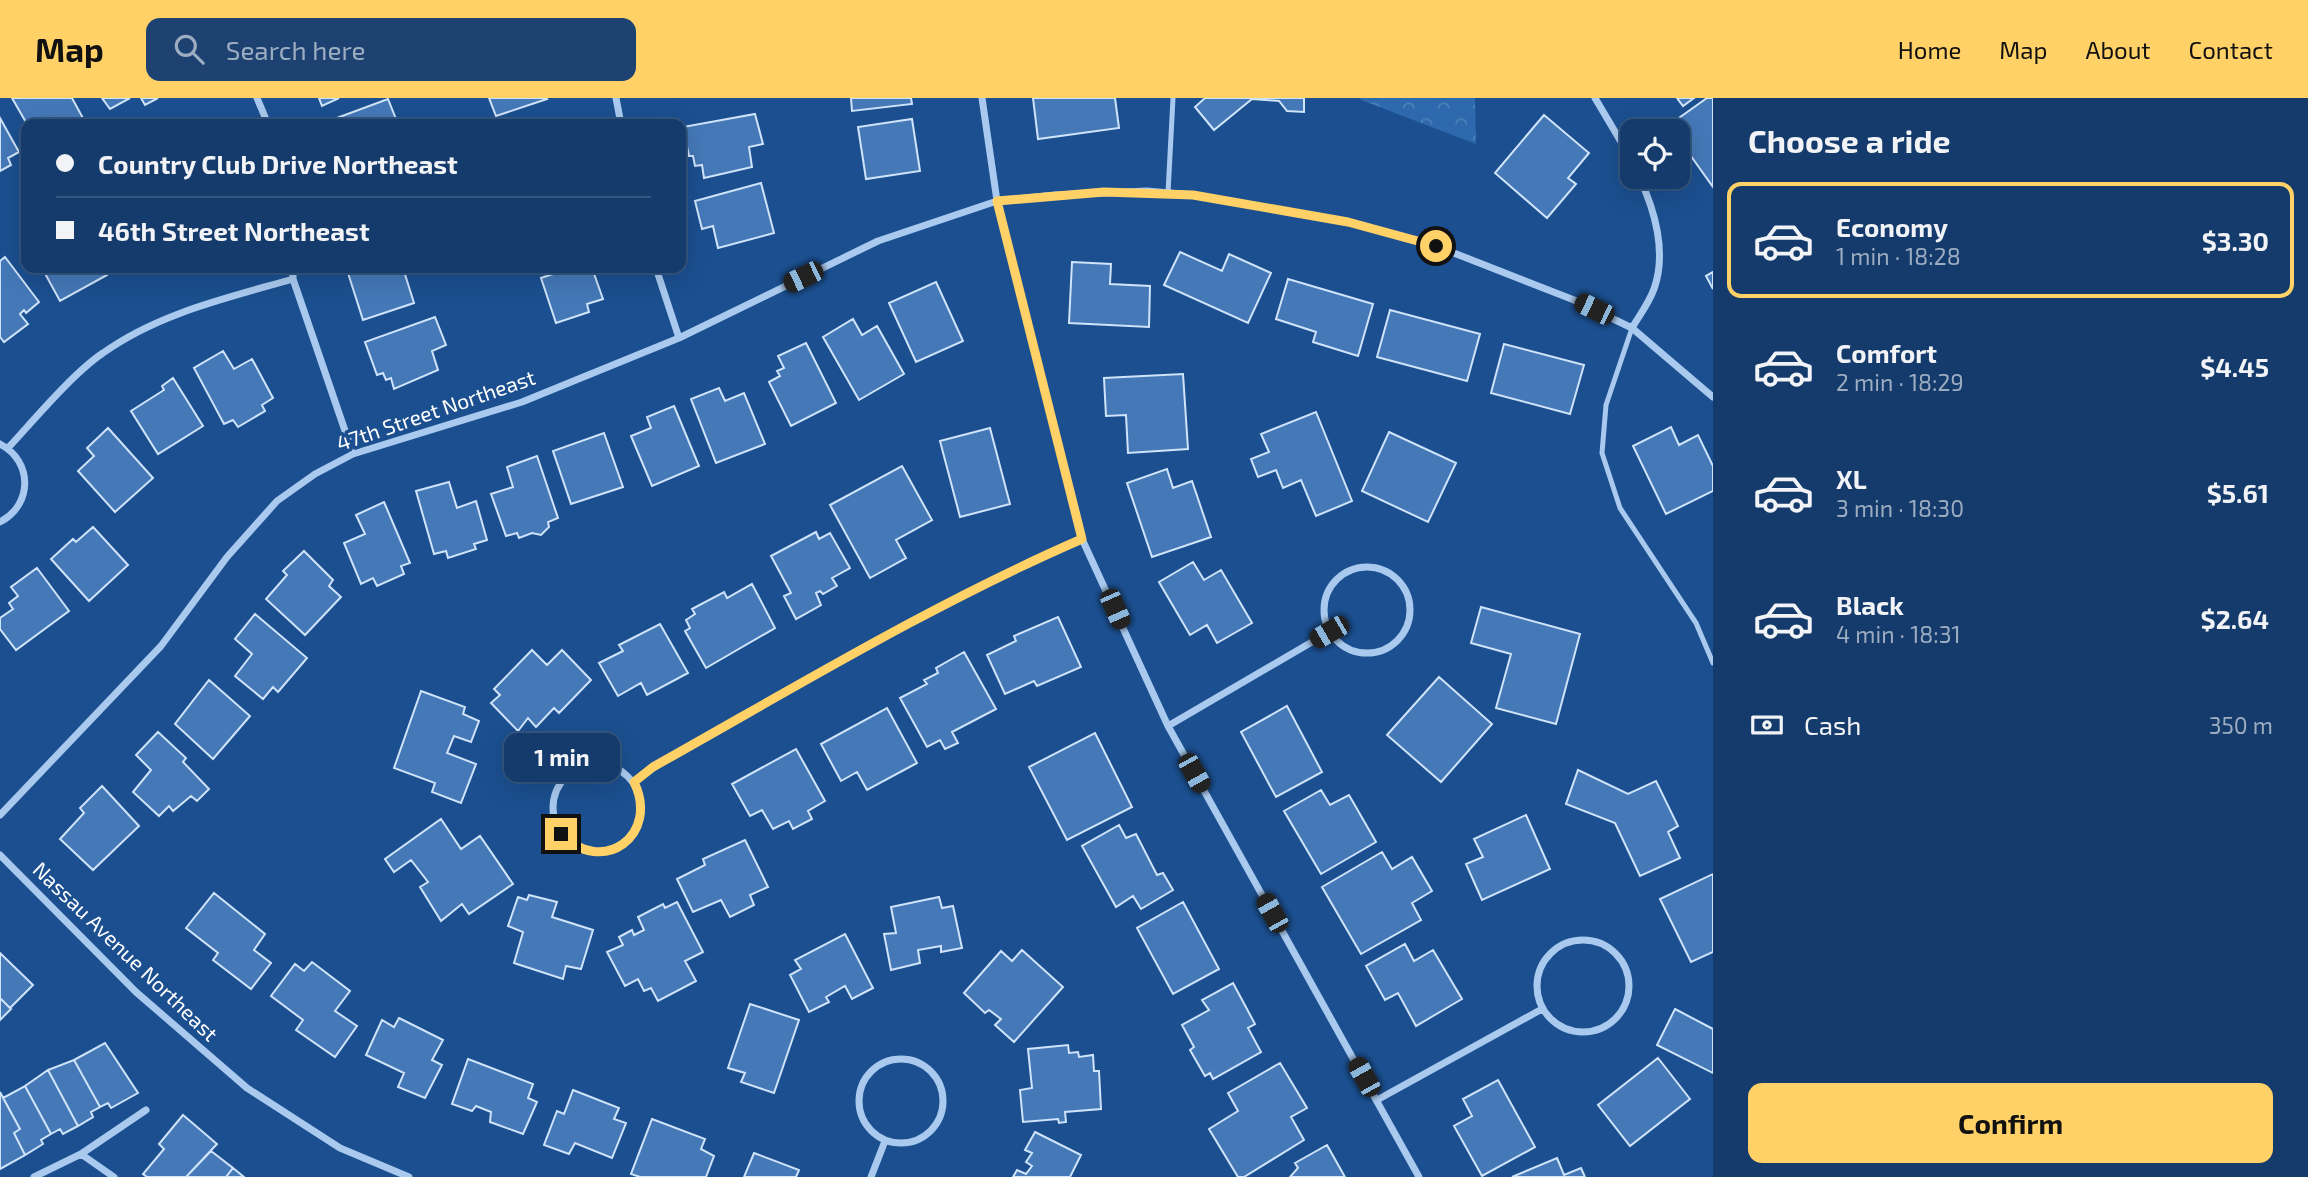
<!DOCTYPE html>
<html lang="en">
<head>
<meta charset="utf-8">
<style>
  :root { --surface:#143b6b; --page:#1d4271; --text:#f1f3f6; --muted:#9dadc1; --line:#33557e; --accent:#ffd166 }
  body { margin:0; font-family:"Exo 2",sans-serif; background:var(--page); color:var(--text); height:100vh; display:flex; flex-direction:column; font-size:26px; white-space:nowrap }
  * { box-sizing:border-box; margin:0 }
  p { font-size:23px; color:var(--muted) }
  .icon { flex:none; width:38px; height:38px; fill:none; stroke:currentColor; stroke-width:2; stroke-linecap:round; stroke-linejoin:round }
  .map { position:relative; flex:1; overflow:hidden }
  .details { display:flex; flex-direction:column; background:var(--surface); width:595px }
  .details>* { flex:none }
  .hud { position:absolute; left:21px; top:21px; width:665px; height:154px; border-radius:14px; box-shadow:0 7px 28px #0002,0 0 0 2px var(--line); display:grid; align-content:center; height:154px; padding:0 35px; background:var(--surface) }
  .tools { position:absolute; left:1620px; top:21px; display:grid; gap:14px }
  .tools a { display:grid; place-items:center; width:70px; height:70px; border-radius:14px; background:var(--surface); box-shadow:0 7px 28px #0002,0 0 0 2px var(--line); font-size:35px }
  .end { position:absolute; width:32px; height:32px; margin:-16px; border:9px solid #ffd166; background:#111; box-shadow:0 0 0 4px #111 }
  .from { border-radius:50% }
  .bubble { position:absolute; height:49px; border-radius:14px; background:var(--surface); box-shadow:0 7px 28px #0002,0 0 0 2px var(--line); font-size:23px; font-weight:700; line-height:49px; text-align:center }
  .car { position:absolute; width:21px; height:42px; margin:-21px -10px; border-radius:9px; box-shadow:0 0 5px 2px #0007; background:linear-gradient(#222 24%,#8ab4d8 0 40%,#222 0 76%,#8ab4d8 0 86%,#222 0) }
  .hud b { display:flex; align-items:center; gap:24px; height:66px; font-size:26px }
  .hud b+b { border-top:2px solid var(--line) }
  .hud i { width:18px; height:18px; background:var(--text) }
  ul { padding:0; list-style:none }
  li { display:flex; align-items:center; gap:21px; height:116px; margin:0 14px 10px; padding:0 21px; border:4px solid transparent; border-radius:14px }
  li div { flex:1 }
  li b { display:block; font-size:26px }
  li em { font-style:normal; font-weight:700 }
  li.selected { border-color:var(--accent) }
  li>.icon { width:63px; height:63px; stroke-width:1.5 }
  h2 { padding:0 35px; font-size:32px; line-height:84px }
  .pay { display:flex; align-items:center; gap:18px; height:77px; padding:0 35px; font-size:26px }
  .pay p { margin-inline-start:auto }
  .cta { display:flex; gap:14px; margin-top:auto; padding:14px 35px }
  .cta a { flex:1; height:80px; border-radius:14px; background:var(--accent); color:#111; font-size:28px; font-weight:700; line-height:80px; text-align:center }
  header { display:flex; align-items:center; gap:42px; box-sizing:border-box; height:98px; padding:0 35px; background:var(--accent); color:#111 }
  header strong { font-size:33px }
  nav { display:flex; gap:38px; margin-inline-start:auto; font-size:24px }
  .search { width:490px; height:63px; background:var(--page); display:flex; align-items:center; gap:18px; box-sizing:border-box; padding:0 24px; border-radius:14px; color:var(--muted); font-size:26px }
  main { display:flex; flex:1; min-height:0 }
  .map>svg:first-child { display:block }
  .forest { fill:url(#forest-crowns) }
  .building { fill:#4478b7; stroke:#cfe3fa; stroke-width:2 }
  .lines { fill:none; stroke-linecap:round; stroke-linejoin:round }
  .service { stroke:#a9c9ee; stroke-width:5 }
  .minor { stroke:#a9c9ee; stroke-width:7 }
  .route { stroke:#ffd166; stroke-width:9 }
  .labels { text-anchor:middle; stroke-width:7; stroke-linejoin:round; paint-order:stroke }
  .street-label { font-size:21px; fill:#fff; stroke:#1b4f8f }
</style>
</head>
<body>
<header>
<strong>Map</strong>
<div class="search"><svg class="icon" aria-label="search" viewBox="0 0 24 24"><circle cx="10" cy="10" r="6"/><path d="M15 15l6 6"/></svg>Search here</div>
<nav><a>Home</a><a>Map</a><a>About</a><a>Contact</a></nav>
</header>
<main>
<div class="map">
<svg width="1713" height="1079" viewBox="0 0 1713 1079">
  <defs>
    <pattern id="forest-crowns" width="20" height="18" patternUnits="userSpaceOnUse" patternTransform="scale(1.75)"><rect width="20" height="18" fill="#2e69ad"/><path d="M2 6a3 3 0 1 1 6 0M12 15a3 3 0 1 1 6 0" fill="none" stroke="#4d80b9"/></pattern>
  </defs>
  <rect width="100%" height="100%" fill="#1b4f8f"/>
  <path class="forest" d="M1360,0H1475L1476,46L1361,2Z"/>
  <path class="building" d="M12,0H72L84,22L76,26H27Z
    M102,0H130L110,11Z
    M141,0H158L145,7Z
    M319,0H339L322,8Z
    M489,0H546L547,1L496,18Z
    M851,0H911L912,6L852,13Z
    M1033,0H1115L1119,30L1038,41Z
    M1205,0H1304V14L1287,13L1279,3L1252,1L1214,32L1195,9Z
    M1677,0H1694L1683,8Z
    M1707,0H1713V89L1678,40V33H1673L1669,27Z
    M388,1L398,26H326V24Z
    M755,16L763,46L749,49L752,69L704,80L702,67L695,68L693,58H689L683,29Z
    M1544,17L1589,55L1568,80L1576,86L1547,120L1495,75Z
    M0,20L19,54L8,60L11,67L0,73Z
    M912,21L920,73L866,81L858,29Z
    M761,85L774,135L718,150L713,128L702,131L695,103Z
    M1180,154L1222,173L1229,156L1271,175L1248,225L1164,187Z
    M5,159L39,204L26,215L24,212L20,216L28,226L4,244L0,239V163Z
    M1072,164L1111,166L1110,186L1150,188L1149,229L1069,225Z
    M42,170H103L107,177L60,203Z
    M353,170H403L414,205L363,222L347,172Z
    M571,170H592L603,201L587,206L589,214L556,225L541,180Z
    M1713,174V191L1706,178Z
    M1288,181L1373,206L1358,258L1313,244L1316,234L1276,221Z
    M936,184L963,243L916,264L889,205Z
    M1390,212L1480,236L1467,283L1377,259Z
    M435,219L446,247L432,253L438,272L394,291L391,280L386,282L383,275L377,277L365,244Z
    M853,221L862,237L877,228L904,276L859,302L823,239Z
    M806,245L836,305L791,328L769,284L780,278L777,273L784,270L778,258Z
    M1504,246L1584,267L1570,316L1491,295Z
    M223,253L234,271L252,261L273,300L262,307L265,313L238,329L233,322L224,326L194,270Z
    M1183,276L1188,351L1128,355L1126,317L1106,318L1104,280Z
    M173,280L203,328L158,356L131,313L164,292L162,288Z
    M719,290L725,303L744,295L765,346L716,365L691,301Z
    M674,308L699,368L652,388L631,338L651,330L647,319Z
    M1316,314L1352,403L1316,418L1301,382L1283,390L1276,372L1258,379L1251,361L1269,354L1261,336Z
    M1671,329L1679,347L1698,337L1713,368V393L1666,416L1633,348Z
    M108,330L153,380L115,414L78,373L94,358L87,350Z
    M990,330L1010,406L960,419L940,343Z
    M1389,334L1456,365L1428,424L1362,393Z
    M604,335L623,389L571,406L553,353Z
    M537,358L558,420L548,424L549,429L541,437L532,435L519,440L517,435L506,438L491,396L513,389L507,369Z
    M902,368L932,422L896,442L906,460L870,480L830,407Z
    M1167,371L1173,390L1192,383L1211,439L1152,459L1127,385Z
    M449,384L457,410L476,403L487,442L474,446L476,451L448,460L446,453L434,456L416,393Z
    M384,404L410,465L401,468L404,476L377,488L373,480L361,486L344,445L365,436L356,417Z
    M93,429L128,467L89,503L51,461L73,441L76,444Z
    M816,434L819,441L830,435L850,470L832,480L837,488L823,496L820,493L816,495L821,507L796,521L784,498L791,495L771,458Z
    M304,453L333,482L329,488L341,499L305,537L266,501L287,477L283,473Z
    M1193,464L1204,482L1221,472L1252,525L1217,545L1207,527L1190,537L1159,484Z
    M37,470L69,513L16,552L0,531V520L13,511L9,505L18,498L11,489Z
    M752,486L775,530L706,570L685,533L690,530L686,522L695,516L692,511L724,494L727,500Z
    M1481,509L1580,536L1556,626L1496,610L1511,556L1471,545Z
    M255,516L307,560L278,594L273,589L263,601L235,578L252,556L235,541Z
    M1058,519L1081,569L1037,588L1034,583L1005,596L987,557L1016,543L1014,538Z
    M660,526L688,575L647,597L641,585L618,598L599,565L623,553L619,547Z
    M532,552L547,567L562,552L591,582L559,615L554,610L536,629L528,620L518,633L491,605L500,597L494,591Z
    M964,554L996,611L952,634L958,645L945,651L940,642L927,649L900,600L927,586L924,582L938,575L936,570Z
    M1439,579L1492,626L1441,684L1387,637Z
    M209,582L250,618L213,661L175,626Z
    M421,593L465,609L463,616L479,623L471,644L454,638L447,655L476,666L461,705L432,694L435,685L394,670Z
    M1287,608L1322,674L1276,699L1241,634Z
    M887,610L917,665L867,692L857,674L841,683L821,646Z
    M158,634L186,660L183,664L209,691L197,703L191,698L173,713L169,708L159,718L133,694L151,672L136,657Z
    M1095,635L1132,709L1067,742L1029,669Z
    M796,651L825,703L808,713L812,721L793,731L789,723L773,731L762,712L750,718L732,686Z
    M1578,672L1628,696L1656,683L1678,728L1668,734L1680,760L1640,778L1615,725L1566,706Z
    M102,688L139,728L93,772L60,741L84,715L80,710Z
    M1321,692L1330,707L1349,697L1376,744L1321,776L1284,713Z
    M1526,717L1550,771L1482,802L1466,766L1483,759L1474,741Z
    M441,721L461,751L480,738L513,786L469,816L462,806L441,823L420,789L428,784L411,762L394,774L385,761Z
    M1119,727L1126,740L1136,736L1157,777L1163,775L1173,792L1141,811L1133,798L1116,809L1082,748Z
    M745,742L768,789L750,797L754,807L730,819L721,802L693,814L677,781L705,767L703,761Z
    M1382,754L1392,771L1412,759L1432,793L1412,805L1421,822L1361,856L1322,789Z
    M1713,776V854L1691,864L1660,801Z
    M214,795L265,836L254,852L271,865L251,891L213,862L218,855L186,830Z
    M529,797L557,804L552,819L593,832L581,871L566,868L563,881L514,865L523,834L508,828L518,799L527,802Z
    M939,799L942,810L953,808L962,850L941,854V848L918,852L920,865L891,872L884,836L896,835L891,809Z
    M677,804L703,854L685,863L696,883L658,903L651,890L644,893L638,881L625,888L607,854L623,847L619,839L632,832L634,837L644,832L638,819L663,806L665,810Z
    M1183,804L1219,871L1173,896L1137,830Z
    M845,836L873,890L852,901L845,888L826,899L829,904L809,914L790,877L801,871L795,862Z
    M1405,846L1414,863L1433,852L1462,901L1416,928L1398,895L1385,902L1366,868Z
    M1022,852L1063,889L1014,944L995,927L1001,921L989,912L985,915L964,895L1001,853L1012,863Z
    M0,855L33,887L10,910L0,900Z
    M312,864L350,893L335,913L357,928L335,959L296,932L303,922L271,898L295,866L304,873Z
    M1233,885L1255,926L1248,930L1261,954L1213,981L1210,975L1205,978L1190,952L1194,949L1182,927L1209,912L1202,902Z
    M0,900L11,911L0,922Z
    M750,906L799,922L774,995L741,984L745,975L728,970Z
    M1675,911L1713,931V975L1657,947Z
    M399,920L443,942L432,962L442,967L425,1000L398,989L404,975L366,957L382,922L394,929Z
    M105,945L138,995L111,1010L108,1005L100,1009L74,962Z
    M1068,947L1069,955L1078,954L1079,959L1093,957L1094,973H1099L1101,1011L1065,1014L1066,1024L1059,1025L1058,1021L1023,1024L1020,992L1032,990L1028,951Z
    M1658,960L1690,1001L1630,1048L1598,1007Z
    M468,961L533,986L528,1000L537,1004L523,1036L490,1024L491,1014L476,1008L472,1013L452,1006Z
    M74,962L100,1009L91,1014L93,1019L78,1028L48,972Z
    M1280,965L1307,1010L1291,1019L1304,1042L1244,1079H1238L1209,1031L1238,1013L1228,995Z
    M48,972L78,1028L63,1036L60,1031L51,1036L25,988Z
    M1498,982L1535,1049L1482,1078L1454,1028L1472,1018L1463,1001Z
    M25,988L51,1036L41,1042L43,1046L25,1057L14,1035L20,1031L3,1000Z
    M573,992L619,1010L614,1021L626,1025L612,1060L575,1045L569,1056L544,1047L557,1013L564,1016Z
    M0,994L20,1031L14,1035L25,1057L0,1071Z
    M183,1017L217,1046L186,1079H147L143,1076L164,1051L159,1046Z
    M652,1021L705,1041L701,1051L714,1058L706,1079H640L631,1076Z
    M1035,1034L1081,1057L1070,1079H1013L1017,1072L1026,1076L1032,1068L1026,1064L1032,1055L1025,1052Z
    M1327,1047L1345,1079H1290L1298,1070L1295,1065Z
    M211,1053L233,1070L226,1079H186Z
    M754,1055L799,1072L796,1079H744Z
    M1557,1060L1564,1077L1581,1070L1585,1079H1512Z
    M233,1070L244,1079H226Z"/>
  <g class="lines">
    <path class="service" d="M1168,95L1173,0
      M1632,230L1606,307L1602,355L1620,410L1696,525L1713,565"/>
    <path class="minor" d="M257,0L268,26
      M616,0L621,26
      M982,0L997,103L1082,441L1168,628L1419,1079
      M1595,0L1633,64
      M293,170V181L353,356
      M656,170L679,240
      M1632,230C1639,218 1649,205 1654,191C1667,155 1655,112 1639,79
      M0,346C33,363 33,407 0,424
      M8,350C34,322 73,275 103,255C159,215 227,200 293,181
      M1324 512a43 43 0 1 1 86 0a43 43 0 1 1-86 0Z
      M1168,628L1329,534
      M553 710a44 44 0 1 1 88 0a44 44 0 1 1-88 0Z
      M634,684L653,669C793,589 934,506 1082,441
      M0,717L161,548L227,459L277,403L315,376L353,356L522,304L679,240L878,143L997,103L1055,97L1147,93L1193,97L1348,124L1436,148L1574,202L1632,230L1713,299
      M0,757L136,894L247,990L340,1050L409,1079
      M1537 888a46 46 0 1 1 92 0a46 46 0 1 1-92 0Z
      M859 1003a42 42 0 1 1 84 0a42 42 0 1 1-84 0Z
      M1377,1002L1542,911
      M81,1056L114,1079
      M34,1079L81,1056L146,1012
      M871,1079L885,1043"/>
  </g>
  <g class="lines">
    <path class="route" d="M561,736C603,779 660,737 634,684L653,669C794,590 934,505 1082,441L997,103L1104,94L1193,97L1348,124L1436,148"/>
  </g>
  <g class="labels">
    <g class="street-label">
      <text transform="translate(436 313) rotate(-19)" y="7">47th Street Northeast</text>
      <text transform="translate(125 854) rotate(44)" y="7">Nassau Avenue Northeast</text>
    </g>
  </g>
</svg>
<div class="tools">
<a><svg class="icon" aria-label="locate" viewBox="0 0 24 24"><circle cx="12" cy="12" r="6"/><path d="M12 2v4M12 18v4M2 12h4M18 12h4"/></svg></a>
</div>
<i class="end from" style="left:1436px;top:148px"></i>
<i class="end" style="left:561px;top:736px"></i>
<div class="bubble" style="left:504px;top:635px;width:116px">1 min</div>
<i class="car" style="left:803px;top:179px;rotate:244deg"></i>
<i class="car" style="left:1594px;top:211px;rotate:296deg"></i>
<i class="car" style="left:1115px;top:511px;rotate:156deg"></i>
<i class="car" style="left:1329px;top:534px;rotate:240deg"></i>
<i class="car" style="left:1194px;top:675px;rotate:151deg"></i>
<i class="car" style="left:1272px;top:815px;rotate:331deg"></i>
<i class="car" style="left:1364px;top:979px;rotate:331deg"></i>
<div class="hud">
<b><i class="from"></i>Country Club Drive Northeast</b>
<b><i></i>46th Street Northeast</b>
</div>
</div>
<section class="details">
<h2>Choose a ride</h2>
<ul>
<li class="selected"><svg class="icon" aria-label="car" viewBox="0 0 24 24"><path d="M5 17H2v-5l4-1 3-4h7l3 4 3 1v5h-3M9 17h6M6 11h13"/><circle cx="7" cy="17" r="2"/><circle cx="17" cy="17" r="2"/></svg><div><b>Economy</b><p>1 min · 18:28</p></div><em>$3.30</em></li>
<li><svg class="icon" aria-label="car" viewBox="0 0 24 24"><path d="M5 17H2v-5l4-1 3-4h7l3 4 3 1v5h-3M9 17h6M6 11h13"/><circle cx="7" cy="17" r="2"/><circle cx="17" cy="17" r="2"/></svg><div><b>Comfort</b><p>2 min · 18:29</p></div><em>$4.45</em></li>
<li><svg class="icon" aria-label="car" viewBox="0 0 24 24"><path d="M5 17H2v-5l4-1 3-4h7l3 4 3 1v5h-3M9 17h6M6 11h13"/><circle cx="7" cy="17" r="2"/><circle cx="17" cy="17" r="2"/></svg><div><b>XL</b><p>3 min · 18:30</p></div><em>$5.61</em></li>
<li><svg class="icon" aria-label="car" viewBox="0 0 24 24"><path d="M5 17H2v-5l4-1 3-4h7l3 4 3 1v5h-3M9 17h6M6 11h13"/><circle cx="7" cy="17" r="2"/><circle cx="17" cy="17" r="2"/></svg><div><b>Black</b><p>4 min · 18:31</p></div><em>$2.64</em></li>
</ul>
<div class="pay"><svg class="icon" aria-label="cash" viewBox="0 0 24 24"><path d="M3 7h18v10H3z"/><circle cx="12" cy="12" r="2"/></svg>Cash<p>350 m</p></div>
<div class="cta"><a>Confirm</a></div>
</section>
</main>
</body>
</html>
